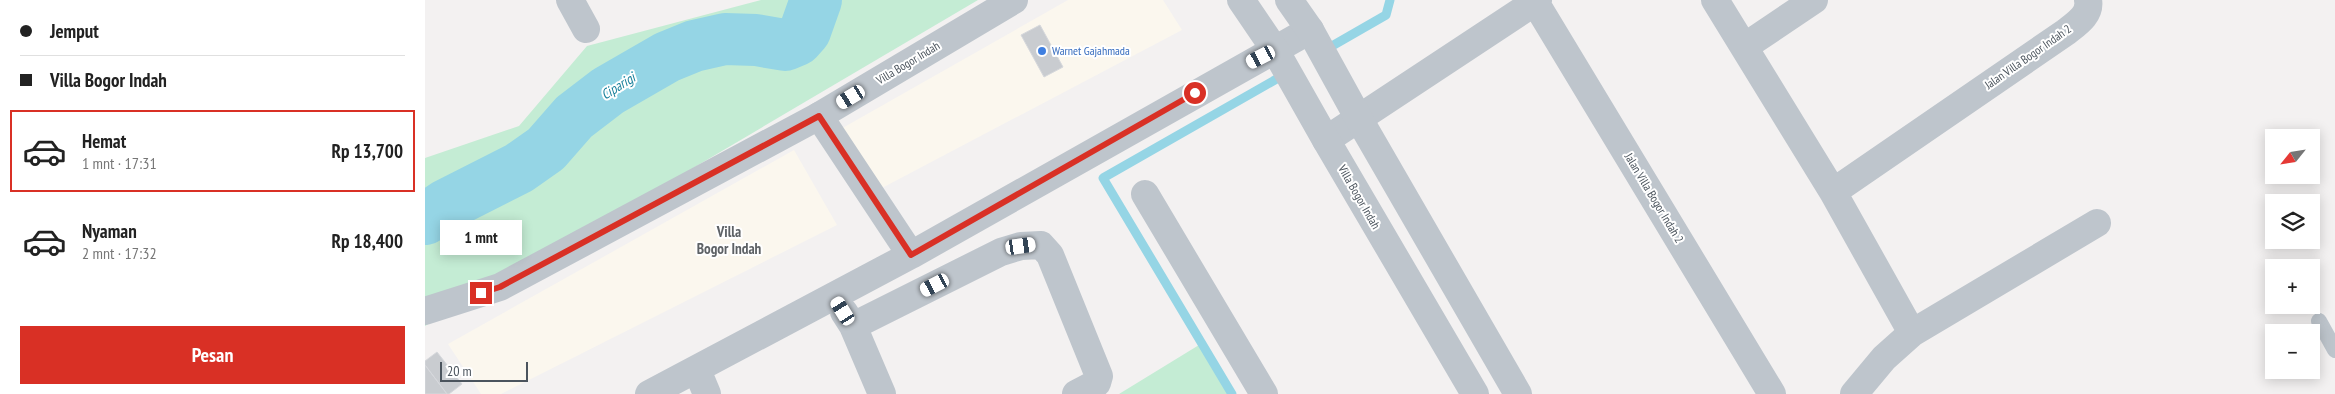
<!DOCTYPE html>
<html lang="id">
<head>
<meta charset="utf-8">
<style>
  :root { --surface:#fff; --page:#f6f6f6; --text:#222; --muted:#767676; --line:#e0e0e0; --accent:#d93025 }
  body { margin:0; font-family:"PT Sans Narrow",sans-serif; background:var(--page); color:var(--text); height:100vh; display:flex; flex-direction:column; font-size:19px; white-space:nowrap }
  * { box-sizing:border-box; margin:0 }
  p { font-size:16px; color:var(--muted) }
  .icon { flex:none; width:28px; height:28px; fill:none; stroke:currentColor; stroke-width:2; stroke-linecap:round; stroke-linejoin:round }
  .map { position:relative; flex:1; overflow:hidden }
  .drawer { display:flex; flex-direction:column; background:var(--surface); width:425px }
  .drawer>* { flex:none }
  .hud { display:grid; align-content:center; height:110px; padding:0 20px; background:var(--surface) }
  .needle { width:32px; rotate:240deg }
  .tools { position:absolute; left:1840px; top:129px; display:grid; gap:10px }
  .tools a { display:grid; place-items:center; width:55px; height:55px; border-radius:0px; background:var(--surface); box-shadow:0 2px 12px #0003; font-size:25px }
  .scale { position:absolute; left:15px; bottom:12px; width:88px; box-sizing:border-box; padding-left:5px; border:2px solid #4b545d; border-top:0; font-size:14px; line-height:18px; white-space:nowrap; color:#4b545d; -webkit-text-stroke:4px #fff; paint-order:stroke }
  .end { position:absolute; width:22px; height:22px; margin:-11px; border:6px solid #d93025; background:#fff; box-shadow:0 0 0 2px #fff }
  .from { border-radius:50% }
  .bubble { position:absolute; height:35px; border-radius:0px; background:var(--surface); box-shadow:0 2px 12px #0003; font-size:16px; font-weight:600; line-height:35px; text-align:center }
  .car { position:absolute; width:15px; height:30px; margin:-15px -8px; border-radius:6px; box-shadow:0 0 4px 1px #0007; background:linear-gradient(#fff 24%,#345 0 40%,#fff 0 76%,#345 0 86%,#fff 0) }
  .hud b { display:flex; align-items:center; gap:18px; height:48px; font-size:19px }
  .hud b+b { border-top:1px solid var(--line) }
  .hud i { width:12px; height:12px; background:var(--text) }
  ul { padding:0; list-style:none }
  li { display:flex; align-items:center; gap:15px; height:82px; margin:0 10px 8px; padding:0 10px; border:2px solid transparent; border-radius:0px }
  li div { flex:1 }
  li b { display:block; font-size:19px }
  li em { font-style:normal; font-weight:600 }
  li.current { border-color:var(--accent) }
  li>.icon { width:45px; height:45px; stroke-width:1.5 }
  .action { display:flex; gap:10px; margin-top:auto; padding:10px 20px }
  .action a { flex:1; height:58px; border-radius:0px; background:var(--accent); color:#fff; font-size:20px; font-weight:600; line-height:58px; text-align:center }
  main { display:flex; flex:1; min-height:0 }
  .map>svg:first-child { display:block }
  .commercial { fill:#fbf7ee }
  .green { fill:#c4ecd4 }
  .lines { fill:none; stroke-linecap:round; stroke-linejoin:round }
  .stream { stroke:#95d5e5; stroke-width:9 }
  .river { stroke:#95d5e5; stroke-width:52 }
  .building { fill:#c9ccd0; stroke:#d6d8dc }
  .service { stroke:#bec5cc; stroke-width:16 }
  .minor { stroke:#bec5cc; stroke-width:28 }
  .tertiary { stroke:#bec5cc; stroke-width:28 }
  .route { stroke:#d93025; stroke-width:6 }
  .shop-dot { fill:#3f7fe0; stroke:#fff; stroke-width:2 }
  .labels { text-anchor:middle; stroke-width:4; stroke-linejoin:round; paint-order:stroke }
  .shop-label { font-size:12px; fill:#366cbe; stroke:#fff; text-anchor:start }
  .street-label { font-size:12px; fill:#4b545d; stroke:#fff }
  .water-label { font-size:14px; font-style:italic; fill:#19809b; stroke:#fff }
  .quarter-label { font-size:15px; font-weight:bold; fill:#5e6266; stroke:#fff }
</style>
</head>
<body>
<main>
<section class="drawer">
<div class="hud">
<b><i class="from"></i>Jemput</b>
<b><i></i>Villa Bogor Indah</b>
</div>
<ul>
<li class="current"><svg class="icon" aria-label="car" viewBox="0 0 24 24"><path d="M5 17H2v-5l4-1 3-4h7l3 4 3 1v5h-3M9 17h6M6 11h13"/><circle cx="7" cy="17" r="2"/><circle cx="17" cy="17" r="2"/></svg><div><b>Hemat</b><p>1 mnt · 17:31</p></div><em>Rp 13,700</em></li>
<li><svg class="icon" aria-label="car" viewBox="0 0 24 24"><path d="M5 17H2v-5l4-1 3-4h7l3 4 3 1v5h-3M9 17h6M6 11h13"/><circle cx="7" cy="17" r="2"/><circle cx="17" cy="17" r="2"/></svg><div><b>Nyaman</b><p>2 mnt · 17:32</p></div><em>Rp 18,400</em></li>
</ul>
<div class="action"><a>Pesan</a></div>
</section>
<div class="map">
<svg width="1910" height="394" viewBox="0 0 1910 394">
  <rect width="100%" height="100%" fill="#f3f1f1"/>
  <path class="commercial" d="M643,0H738L757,30L457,188L414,130Z
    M369,150L412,225L76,394H56L23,344Z"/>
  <path class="green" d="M336,0H553L0,326V158L94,126L162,46Z
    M774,345L804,394H694Z"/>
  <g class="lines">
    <path class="stream" d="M907,46L961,15L965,0
      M807,394L678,178L855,77"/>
    <path class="river" d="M0,219L21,205L94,168L121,149L149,117L183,91L242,57L269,46L300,39L331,40L360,45L372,40L380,31L391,0"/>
  </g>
  <path class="building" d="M615,25L638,67L619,77L596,35Z
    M12,352L37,384L24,394H22L0,365V361Z
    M0,365L22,394H0Z"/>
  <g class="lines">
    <path class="service" d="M1894,321L1910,350"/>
    <path class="minor" d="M145,0L161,29
      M1290,0L1408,192L1487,333
      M1110,2L1347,394
      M1319,47L1389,0
      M394,116L486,255
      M901,140L1113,0
      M1408,192L1641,32C1651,24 1666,15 1663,0
      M720,194L839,394
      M419,312L428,326L457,394
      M428,326L576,252L596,246L616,245L625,255L674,376L672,383L651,394
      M272,370L282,394
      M224,394L486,255L885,30
      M1429,394L1459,358L1487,333L1672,223"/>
    <path class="tertiary" d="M816,0L850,50L901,140L1050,394
      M864,0L885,30L934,119L1093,394
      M0,311L75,287L394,116L589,0"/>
  </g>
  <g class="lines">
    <path class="route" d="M56,293L75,287L394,116L486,255L770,93"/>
  </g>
  <circle class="shop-dot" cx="617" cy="51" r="5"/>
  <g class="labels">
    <g class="shop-label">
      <text x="627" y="55">Warnet Gajahmada</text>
    </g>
    <g class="street-label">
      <text transform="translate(1603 57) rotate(-35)" y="4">Jalan Villa Bogor Indah 2</text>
      <text transform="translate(483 63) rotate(-31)" y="4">Villa Bogor Indah</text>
      <text transform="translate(934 197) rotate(60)" y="4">Villa Bogor Indah</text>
      <text transform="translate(1229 198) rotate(59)" y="4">Jalan Villa Bogor Indah 2</text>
    </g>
    <g class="water-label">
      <text transform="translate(193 86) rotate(-32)" y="5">Ciparigi</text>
    </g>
    <g class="quarter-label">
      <text x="304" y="237">Villa<tspan x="304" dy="17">Bogor Indah</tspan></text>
    </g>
  </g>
</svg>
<div class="tools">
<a><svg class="needle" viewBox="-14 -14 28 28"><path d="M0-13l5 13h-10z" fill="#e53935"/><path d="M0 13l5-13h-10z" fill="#767676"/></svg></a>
<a><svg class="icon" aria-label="layers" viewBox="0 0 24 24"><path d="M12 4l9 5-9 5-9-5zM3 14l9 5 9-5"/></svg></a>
<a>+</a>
<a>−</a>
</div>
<div class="scale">20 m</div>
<i class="end from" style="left:770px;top:93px"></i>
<i class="end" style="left:56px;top:293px"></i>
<div class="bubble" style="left:15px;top:220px;width:82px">1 mnt</div>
<i class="car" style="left:836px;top:57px;rotate:243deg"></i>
<i class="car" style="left:426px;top:97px;rotate:239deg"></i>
<i class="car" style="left:596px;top:246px;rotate:82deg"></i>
<i class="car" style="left:510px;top:285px;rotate:243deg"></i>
<i class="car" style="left:418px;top:311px;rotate:328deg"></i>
</div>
</main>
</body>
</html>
